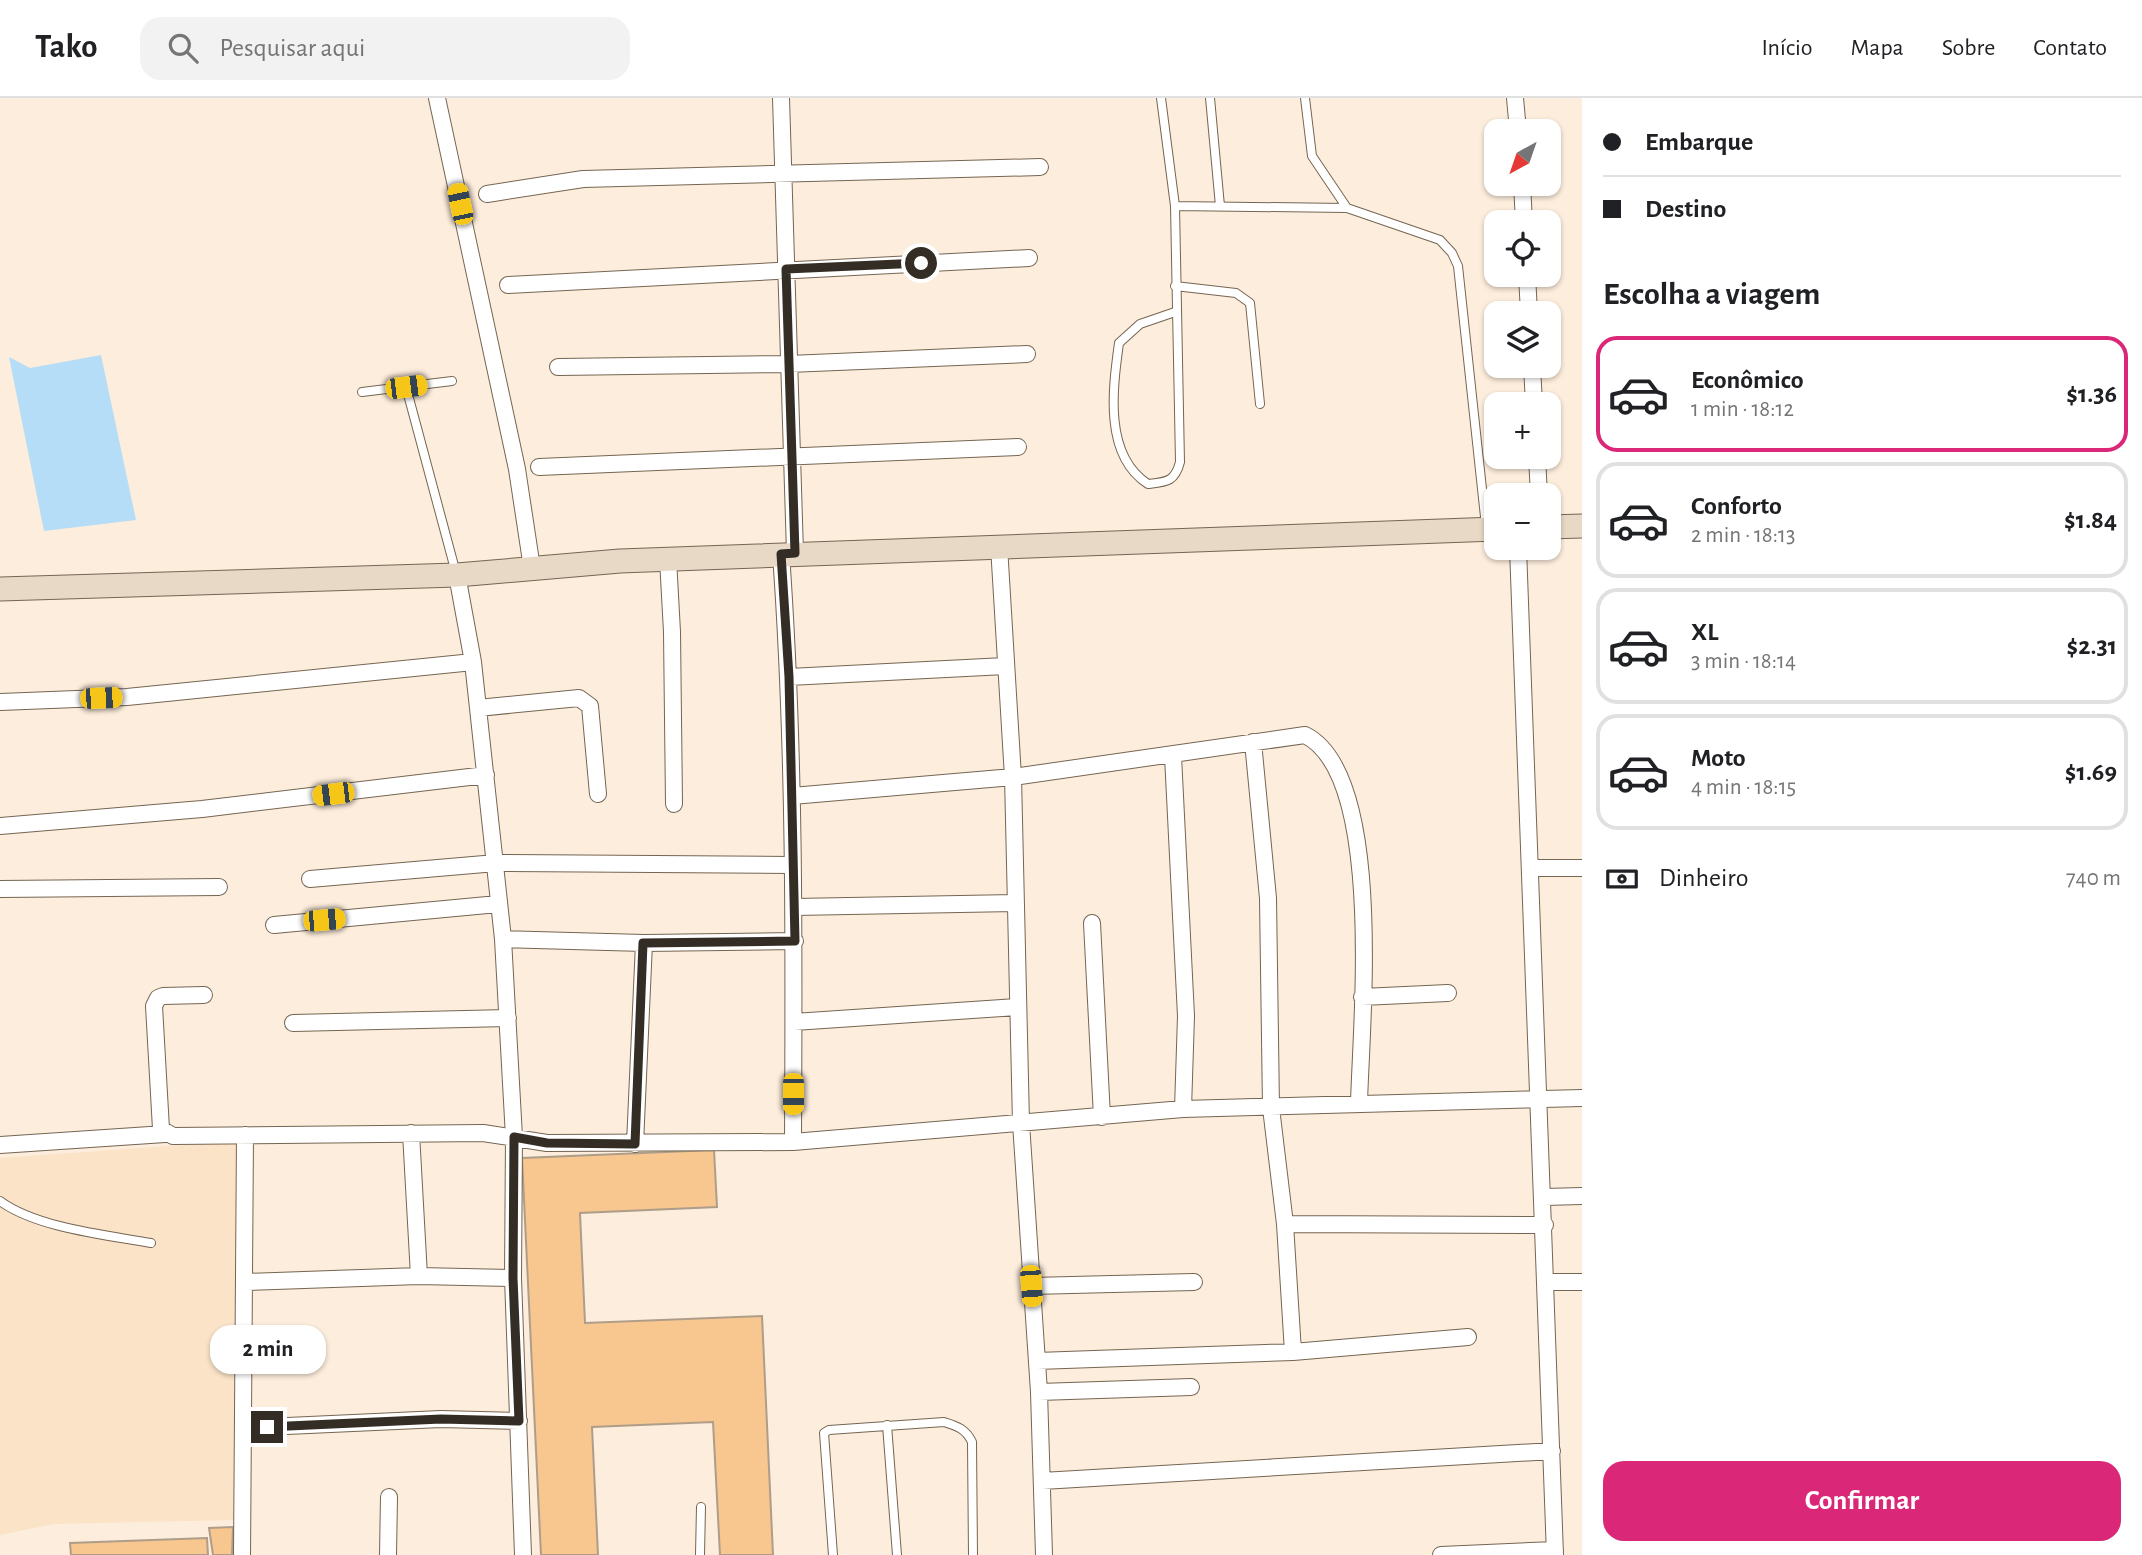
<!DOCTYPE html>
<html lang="pt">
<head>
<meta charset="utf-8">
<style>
  :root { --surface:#fff; --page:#f2f2f2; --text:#202124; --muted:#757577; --line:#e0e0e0; --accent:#db2777 }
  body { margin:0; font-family:"Alegreya Sans",sans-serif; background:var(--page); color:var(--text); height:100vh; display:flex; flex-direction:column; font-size:26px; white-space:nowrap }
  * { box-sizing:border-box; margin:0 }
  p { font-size:23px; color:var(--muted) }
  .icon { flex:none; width:38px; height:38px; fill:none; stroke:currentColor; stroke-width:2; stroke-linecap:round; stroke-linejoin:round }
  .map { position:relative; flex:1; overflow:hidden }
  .drawer { display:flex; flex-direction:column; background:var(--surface); width:560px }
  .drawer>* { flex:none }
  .top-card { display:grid; align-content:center; height:154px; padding:0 21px; background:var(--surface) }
  .needle { width:46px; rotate:220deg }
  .tools { position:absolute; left:1484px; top:21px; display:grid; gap:14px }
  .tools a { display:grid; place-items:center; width:77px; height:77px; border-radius:14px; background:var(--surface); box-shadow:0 2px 5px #0004; font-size:35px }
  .end { position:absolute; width:32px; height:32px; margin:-16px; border:9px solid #342d25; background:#fff; box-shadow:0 0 0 4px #fff }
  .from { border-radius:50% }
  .bubble { position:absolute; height:49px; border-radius:21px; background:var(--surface); box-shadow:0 2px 5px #0004; font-size:23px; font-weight:700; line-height:49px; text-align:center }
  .car { position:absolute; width:21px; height:42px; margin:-21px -10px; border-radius:9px; box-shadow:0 0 5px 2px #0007; background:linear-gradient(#f5c518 24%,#345 0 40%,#f5c518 0 76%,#345 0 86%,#f5c518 0) }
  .top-card b { display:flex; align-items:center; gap:24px; height:66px; font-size:26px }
  .top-card b+b { border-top:2px solid var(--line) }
  .top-card i { width:18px; height:18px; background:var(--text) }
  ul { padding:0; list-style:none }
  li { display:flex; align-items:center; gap:21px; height:116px; margin:0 14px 10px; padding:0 7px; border:4px solid var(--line); border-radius:21px }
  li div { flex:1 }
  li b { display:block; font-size:26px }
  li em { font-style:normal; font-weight:700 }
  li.current { border-color:var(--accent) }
  li>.icon { width:63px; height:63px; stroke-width:1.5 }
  h2 { padding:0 21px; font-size:32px; line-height:84px }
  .pay { display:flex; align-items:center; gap:18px; height:77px; padding:0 21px; font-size:26px }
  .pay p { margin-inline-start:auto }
  .action { display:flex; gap:14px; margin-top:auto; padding:14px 21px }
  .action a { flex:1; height:80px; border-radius:21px; background:var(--accent); color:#fff; font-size:28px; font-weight:700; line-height:80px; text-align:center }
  header { display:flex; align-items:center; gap:42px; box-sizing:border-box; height:98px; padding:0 35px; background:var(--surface); border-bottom:2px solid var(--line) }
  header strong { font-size:33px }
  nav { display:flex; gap:38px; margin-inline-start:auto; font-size:24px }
  .search { width:490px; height:63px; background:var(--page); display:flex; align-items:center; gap:18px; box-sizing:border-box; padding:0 24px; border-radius:21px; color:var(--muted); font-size:26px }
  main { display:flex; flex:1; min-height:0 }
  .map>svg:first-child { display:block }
  .built { fill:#fbe3c8 }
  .water { fill:#b6ddf7 }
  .building { fill:#f7c78f; stroke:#af9d89; stroke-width:2 }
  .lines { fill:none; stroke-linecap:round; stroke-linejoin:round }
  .lane-casing { stroke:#756552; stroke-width:10 }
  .street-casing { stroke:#756552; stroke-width:18 }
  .secondary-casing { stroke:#756552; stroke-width:25 }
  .lane { stroke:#fff; stroke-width:8 }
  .street { stroke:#fff; stroke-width:16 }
  .secondary { stroke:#e7d9c6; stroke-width:23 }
  .route { stroke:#342d25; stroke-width:9 }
</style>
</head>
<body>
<header>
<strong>Tako</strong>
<div class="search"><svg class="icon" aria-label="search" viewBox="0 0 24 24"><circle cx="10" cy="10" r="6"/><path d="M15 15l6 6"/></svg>Pesquisar aqui</div>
<nav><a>Início</a><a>Mapa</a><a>Sobre</a><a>Contato</a></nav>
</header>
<main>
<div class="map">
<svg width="1582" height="1457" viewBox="0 0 1582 1457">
  <rect width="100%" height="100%" fill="#fdeddc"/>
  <path class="built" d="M238,1043L234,1422L54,1426L0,1437V1060Z"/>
  <path class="water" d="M101,257L136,422L44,433L9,259L30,270Z"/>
  <path class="building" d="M714,1052L717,1109L580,1115L585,1225L762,1218L773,1457H720L713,1324L592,1329L598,1457H541L522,1060Z
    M233,1429L232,1457H213L209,1430Z
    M207,1440L208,1457H71L70,1445Z"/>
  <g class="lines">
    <g class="lane-casing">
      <path id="lane" d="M1161,0L1175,108L1180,364C1175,384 1166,384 1148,386C1103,357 1113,289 1119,245L1140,226L1175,214
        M1210,0L1220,108
        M1305,0L1312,58L1347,110
        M1175,108L1347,110L1440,142L1452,155L1458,168L1486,428
        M1175,188L1236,195L1250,205L1260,306
        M406,289L456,475
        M362,294L452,283
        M0,1103C37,1130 106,1137 151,1145
        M887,1327L897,1457
        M700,1457L701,1409
        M833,1457L824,1335L829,1332L944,1324C957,1328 966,1331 972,1344L973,1457"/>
    </g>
    <g class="street-casing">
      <path id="street" d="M437,0L517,371L532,470
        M781,0L795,455
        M1515,0L1518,33
        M1522,86L1524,124
        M487,96L583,81L1040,69
        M1527,177L1529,215
        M508,187L1029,160
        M1532,268L1534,306
        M558,269L789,266L1027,256
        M1537,359L1539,397
        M539,369L1018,349
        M999,448L1013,679L1021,1025L1039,1294L1044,1457
        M1518,450L1555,1457
        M781,456C795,652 794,847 793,1044
        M668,461L672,534L674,706
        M457,477L473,564L503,841L514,1039L513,1180L523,1457
        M789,579L1005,568
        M0,604L127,599L473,564
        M478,610L579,600L590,608L598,696
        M1253,644L1268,800L1271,1010L1285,1126L1293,1254
        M1173,658L1186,918L1183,1011
        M792,698L1013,679L1305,637C1385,677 1361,925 1359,1005
        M0,728L202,711L486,677
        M1532,770H1582
        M310,781L496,765L791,767
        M0,791L219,789
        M794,809L1015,805
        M1092,825L1102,1019
        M274,827L498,806
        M503,841L644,845L795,843
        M204,897L163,898L158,900L154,908L161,1031L173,1038L483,1035L547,1045L793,1044L1183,1011L1582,1000
        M1362,899L1448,895
        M794,924L1017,909
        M293,925L508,920
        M411,1035L419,1178
        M635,1046L644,845
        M0,1047L165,1036
        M1544,1099L1582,1098
        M1285,1126L1545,1127
        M245,1184L419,1178L513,1180
        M1546,1184H1582
        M1031,1188L1194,1184
        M1037,1263L1293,1254L1468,1239
        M1039,1294L1191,1289
        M243,1330L441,1321L519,1323
        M1042,1383L1552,1353
        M242,1457L245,1037
        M388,1457L389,1399
        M1441,1457L1555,1452"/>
    </g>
    <g class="secondary-casing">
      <path id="secondary" d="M1549,429L1582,428
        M0,491L457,477L620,463L1496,431"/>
    </g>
    <use href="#lane" class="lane"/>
    <use href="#street" class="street"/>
    <use href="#secondary" class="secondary"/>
  </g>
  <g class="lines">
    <path class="route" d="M267,1329L441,1321L519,1323L513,1180L514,1039L547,1045L635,1046L643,845L795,843L789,579L781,456L795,455L786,171L921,165"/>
  </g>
</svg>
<div class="tools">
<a><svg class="needle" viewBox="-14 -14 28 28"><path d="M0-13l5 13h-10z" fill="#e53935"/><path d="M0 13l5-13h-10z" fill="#757577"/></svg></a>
<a><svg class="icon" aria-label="locate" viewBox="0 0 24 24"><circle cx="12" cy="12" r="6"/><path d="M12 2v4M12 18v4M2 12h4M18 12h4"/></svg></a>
<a><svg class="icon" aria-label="layers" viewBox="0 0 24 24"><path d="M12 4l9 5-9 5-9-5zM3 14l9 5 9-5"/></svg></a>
<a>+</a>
<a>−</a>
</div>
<i class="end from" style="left:921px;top:165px"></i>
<i class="end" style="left:267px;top:1329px"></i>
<div class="bubble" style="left:210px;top:1227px;width:116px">2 min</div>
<i class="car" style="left:460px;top:106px;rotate:348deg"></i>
<i class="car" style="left:406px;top:289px;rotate:83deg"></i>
<i class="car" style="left:101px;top:600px;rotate:88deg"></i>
<i class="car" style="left:333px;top:696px;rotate:263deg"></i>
<i class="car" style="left:324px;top:822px;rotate:85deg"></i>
<i class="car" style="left:793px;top:996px;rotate:180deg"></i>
<i class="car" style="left:1031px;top:1188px;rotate:176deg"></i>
</div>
<section class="drawer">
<div class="top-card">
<b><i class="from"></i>Embarque</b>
<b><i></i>Destino</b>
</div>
<h2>Escolha a viagem</h2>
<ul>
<li class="current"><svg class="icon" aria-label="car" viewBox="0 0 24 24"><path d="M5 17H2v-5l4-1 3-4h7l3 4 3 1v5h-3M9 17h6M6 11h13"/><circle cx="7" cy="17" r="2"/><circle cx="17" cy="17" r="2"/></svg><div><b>Econômico</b><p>1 min · 18:12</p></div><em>$1.36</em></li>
<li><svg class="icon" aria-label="car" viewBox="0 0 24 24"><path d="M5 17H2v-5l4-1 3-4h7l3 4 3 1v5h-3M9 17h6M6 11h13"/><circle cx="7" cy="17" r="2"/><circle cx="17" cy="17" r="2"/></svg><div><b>Conforto</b><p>2 min · 18:13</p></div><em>$1.84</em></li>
<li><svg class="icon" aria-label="car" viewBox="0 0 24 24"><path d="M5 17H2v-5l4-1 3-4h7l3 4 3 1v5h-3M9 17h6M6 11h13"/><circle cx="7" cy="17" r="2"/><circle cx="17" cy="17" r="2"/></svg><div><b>XL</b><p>3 min · 18:14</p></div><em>$2.31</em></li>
<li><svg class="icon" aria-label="car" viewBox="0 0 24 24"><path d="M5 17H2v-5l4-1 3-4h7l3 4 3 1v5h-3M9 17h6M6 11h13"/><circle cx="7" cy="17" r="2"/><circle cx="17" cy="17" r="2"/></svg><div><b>Moto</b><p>4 min · 18:15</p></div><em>$1.69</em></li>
</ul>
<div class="pay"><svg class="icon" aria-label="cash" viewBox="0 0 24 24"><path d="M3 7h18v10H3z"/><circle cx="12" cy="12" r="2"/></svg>Dinheiro<p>740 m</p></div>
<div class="action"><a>Confirmar</a></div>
</section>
</main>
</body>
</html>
